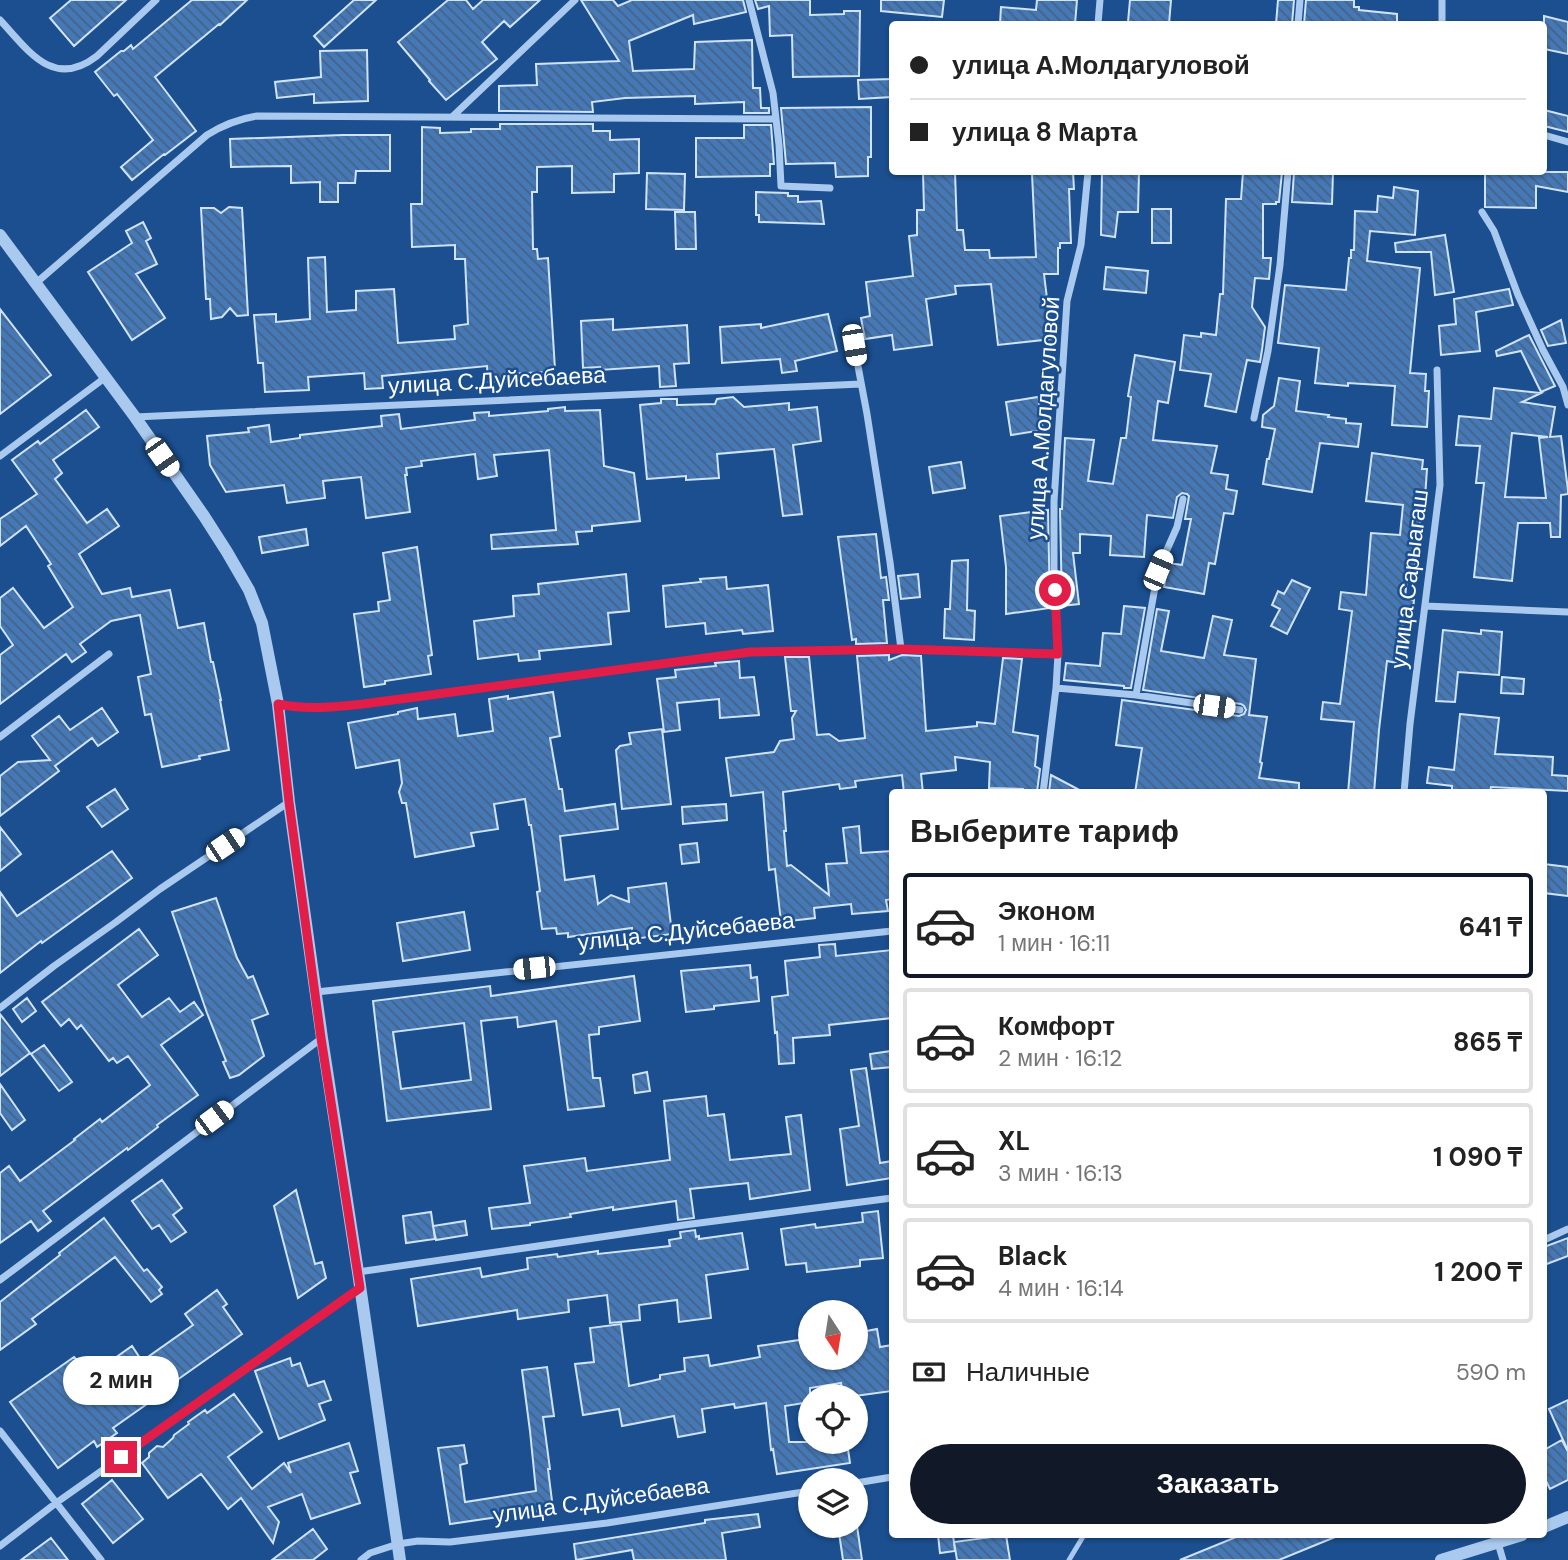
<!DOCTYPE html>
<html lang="ru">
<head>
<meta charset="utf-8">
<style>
  :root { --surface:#fff; --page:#f6f6f6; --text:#222; --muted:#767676; --line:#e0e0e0; --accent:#111827 }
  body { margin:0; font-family:"DM Sans",sans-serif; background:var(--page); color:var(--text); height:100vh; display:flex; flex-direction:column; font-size:26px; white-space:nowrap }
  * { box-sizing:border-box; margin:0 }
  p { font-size:23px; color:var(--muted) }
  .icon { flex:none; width:38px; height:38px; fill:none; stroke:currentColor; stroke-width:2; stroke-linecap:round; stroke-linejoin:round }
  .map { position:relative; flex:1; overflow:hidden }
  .details { position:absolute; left:889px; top:789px; width:658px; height:749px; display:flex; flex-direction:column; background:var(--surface); border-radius:7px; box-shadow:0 2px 5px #0004 }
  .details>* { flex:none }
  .top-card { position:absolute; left:889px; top:21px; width:658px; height:154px; border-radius:7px; box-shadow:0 2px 5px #0004; display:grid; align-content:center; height:154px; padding:0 21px; background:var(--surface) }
  .needle { width:46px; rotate:168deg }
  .buttons { position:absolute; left:798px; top:1300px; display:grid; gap:14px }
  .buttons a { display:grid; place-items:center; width:70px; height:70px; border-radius:50%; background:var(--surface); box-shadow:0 2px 5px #0004; font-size:35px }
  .end { position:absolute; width:32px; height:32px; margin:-16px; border:9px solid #e11d48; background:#fff; box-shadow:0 0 0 4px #fff }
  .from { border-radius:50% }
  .bubble { position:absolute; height:49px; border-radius:24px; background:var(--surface); box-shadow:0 2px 5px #0004; font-size:23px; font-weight:700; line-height:49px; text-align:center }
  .car { position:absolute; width:21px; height:42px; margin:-21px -10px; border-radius:9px; box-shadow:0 0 5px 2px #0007; background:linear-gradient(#fff 24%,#345 0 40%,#fff 0 76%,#345 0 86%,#fff 0) }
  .top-card b { display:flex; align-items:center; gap:24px; height:66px; font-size:26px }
  .top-card b+b { border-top:2px solid var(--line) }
  .top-card i { width:18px; height:18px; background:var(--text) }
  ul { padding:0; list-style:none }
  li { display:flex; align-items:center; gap:21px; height:105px; margin:0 14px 10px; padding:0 7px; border:4px solid var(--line); border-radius:7px }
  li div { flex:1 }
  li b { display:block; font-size:26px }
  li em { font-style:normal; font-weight:700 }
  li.on { border-color:var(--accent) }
  li>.icon { width:63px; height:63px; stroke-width:1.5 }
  h2 { padding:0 21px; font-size:32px; line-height:84px }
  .pay { display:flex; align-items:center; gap:18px; height:77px; padding:0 21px; font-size:26px }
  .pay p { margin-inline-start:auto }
  .action { display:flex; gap:14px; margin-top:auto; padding:14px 21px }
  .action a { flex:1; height:80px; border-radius:42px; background:var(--accent); color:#fff; font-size:28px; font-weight:700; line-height:80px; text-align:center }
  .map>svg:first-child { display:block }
  .building { fill:url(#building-back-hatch); stroke:#cfe3fa; stroke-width:2; fill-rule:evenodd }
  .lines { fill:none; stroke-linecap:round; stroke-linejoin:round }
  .service { stroke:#a9c9ee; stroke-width:5 }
  .minor { stroke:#a9c9ee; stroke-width:7 }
  .tertiary { stroke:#a9c9ee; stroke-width:12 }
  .route { stroke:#e11d48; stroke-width:9 }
  .labels { text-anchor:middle; stroke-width:5; stroke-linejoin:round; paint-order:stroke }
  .street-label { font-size:23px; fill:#fff; stroke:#1b4f8f }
</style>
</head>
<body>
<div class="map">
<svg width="1568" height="1560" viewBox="0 0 1568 1560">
  <defs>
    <pattern id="building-back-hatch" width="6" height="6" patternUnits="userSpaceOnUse" patternTransform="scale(1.75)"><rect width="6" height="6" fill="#4478b7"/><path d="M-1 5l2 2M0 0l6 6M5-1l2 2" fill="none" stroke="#486282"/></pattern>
  </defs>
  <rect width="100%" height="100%" fill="#1b4f8f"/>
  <path class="building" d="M71,0H126L74,46L50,18Z
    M192,0H247L220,25L219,24L155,77L196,131L165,155L164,154L132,180L121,167L153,140L117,94L114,96L95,72L121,51H124L131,45L133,49Z
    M354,0H376L324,47L314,36Z
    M448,0H466L473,9L483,0H540L510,27L504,21L482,42L497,59L446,100L429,81L430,80L398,42Z
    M581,0H613L618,6L632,0H743L746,12L694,24L693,15L629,41L633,71L694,69L695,42L752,40L753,88H760L761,108H769V113H744V102L695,104V96L625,98L592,102L593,112L499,111V86L537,85L536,64L619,61Z
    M755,0H810V15L844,14V11H860L859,76L793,77L792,35L770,36L769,6L758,9Z
    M881,0H944L942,17L881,11Z
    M1037,0H1077L1075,24H1000L1001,7L1036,10Z
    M1130,0H1171L1169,24L1128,22Z
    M1278,0H1294L1292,24H1276Z
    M1306,0H1354V7H1359V10L1397,14V24H1304Z
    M1544,16L1568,22V54L1544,49Z
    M367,50L368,101L314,103V94L277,98L275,82L321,77L320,51Z
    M892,79V97L859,99L858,80Z
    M871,107V157H868V176L836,177L835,163L786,164L781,108Z
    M1544,110L1568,116V132L1544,126Z
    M500,124H593V131H610V140L639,139V173L614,174V192L572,193V166L537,167V192H532L533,249H537L538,259L548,258L555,369L545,370V372L506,374V381L488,382L487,366L382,376L383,388L365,389L364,373L308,377L309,390L265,392L263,363H258L254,315L276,314V322L310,319L308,258L325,257L327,312L356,310V291L394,289L398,343L455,339L454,326L468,324L465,259H455V245L412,247L411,204H422V127L440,128V133L471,132V129H500Z
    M744,125H771L774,164H770V176L696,177V138H744Z
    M343,135H390V171H356L355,183H338V202H320V182L291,183V166L231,167L230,139Z
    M923,172H955L957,230H963L965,250H989L990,258L1036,257L1032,174L1073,172L1074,189H1069L1071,243H1060V248H1058V274H1044L1052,339L998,345L991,284L955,286L956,294L926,299L932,345L894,350L892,335L865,339L861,318L870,316L866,282L913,276L909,236L917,235V210H924Z
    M1102,172H1139L1138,212H1118L1115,237L1101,235Z
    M1243,172H1282L1279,202H1276V204H1263V258H1271L1269,279L1255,278L1252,307L1265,327L1262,350L1260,362L1247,360L1236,412L1205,406L1211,374L1180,370L1184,335L1201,337V333L1216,335L1220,294H1223L1226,199H1241Z
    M1294,172H1333L1332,204L1292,202Z
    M1485,172H1568V192L1536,186V208L1485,207Z
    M647,173L685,174L684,210L646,209Z
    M1394,187L1418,191L1415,235L1370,231L1367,261L1420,268L1410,373L1426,374L1425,391H1429L1427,427L1392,425L1395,386L1348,383V386L1315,383L1319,348L1278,343L1285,285L1346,290L1349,258H1351V250H1354L1355,211L1377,212L1378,196L1393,198Z
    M756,192L788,193V196H798V202L821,201L824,224L759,222V215H756Z
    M229,207L242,208L248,315L237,316L230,308L222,317L211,319L210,299H206L201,208H214L221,213Z
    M1152,209H1171V243H1152Z
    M675,212H695L696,249H676Z
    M143,222L151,238L146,241L157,264L136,274L165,318L132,340L88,272L132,243L126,231Z
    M1445,235L1454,292L1435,295L1431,252H1396L1395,243Z
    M1106,267L1148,271L1146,293L1104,289Z
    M1509,289L1513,305L1476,312L1480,351L1441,355L1439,326L1456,324L1454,299Z
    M0,309L51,375L0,414Z
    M828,314L837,351L795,361L797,371L782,373L780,359L722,363L720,327L761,324V328Z
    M613,319V330L687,325L689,363L674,364L676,386L660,387L659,366L600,370V367L583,368L581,321Z
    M1561,320L1566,343L1548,346L1541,330Z
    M1529,335L1555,386L1541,392L1521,351L1497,356L1496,351Z
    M1135,355L1175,362L1168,403L1158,401L1153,440L1217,446L1211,473L1228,475L1226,489L1237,491L1233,514L1224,513L1215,564L1209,563L1204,594L1164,587L1168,563L1182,565L1191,519H1185L1189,496L1187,494L1182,493L1177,497L1173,518L1147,515L1144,557L1110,555L1111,536L1080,534V553H1073L1079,604L1062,606L1060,509H1062L1065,438L1094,440L1088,481L1113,484L1121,438H1126L1131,397L1128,396Z
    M1279,378L1300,381L1296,411L1329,415L1328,417L1346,419V423L1361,424L1358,447L1320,443L1312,492L1263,484L1267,459H1269L1275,429L1262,427L1263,415L1274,406Z
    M1494,388L1541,393L1522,402L1555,407L1550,437L1561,436L1568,490V494L1561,495L1560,537H1551L1550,523H1518L1512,581L1474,577L1484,483H1476L1480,446L1456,445L1459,416L1491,419ZM1512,433L1548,437L1539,438L1546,498L1505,497Z
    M733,397L744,407L789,403V410L817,407L821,441L793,445L802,514L783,516L774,449L717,454L719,478L686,480V476L647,479L640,405L661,403V399H677V405L715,404L717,399Z
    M1038,397L1043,430L1011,435L1006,402Z
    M565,407V411L600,410L604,466L634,473L640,521L592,526V531L576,532L578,544L492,549L491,535L556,530L549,450L494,455L497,476L478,479L475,454L421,461L422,466L406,468L407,475H405L410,512L366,518L361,477L323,481L325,498L287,503L284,485L226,492L210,465L207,436L249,432L248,428L269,425L271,442L300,438V435L382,426L381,416L399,414L401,429L475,420L474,413L489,412V416L548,411V409Z
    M86,410L99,427L53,460L62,473L55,479L87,523L107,509L119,526L79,554L102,594L130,588L132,597L170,590L178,628L204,623L211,662H213L221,700H220L229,750L199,756L200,759L162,767L151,714L145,715L138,677L151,674L140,615L111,621L80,644L86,652L72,662L66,654L0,704V655L13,645L0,626V598L13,588L44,628L73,607L48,566L51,564L26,526L0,546V519L37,494L12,460L38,441L40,444Z
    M1372,453L1423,460L1422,469H1427L1424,513L1421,512L1415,566L1408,565L1405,599L1414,600L1412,618L1404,617L1397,663L1387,661L1379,730L1374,793H1348L1354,722L1321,719L1323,702L1340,704L1352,611L1339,609L1341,592L1366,595L1371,533L1400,535L1403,505L1366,501Z
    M961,462L965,488L933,493L929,467Z
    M1048,510L1050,608L1006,614V567L1000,516Z
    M306,529L308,545L262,553L259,537Z
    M876,534L881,578L886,577L889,600H883L887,643L856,644V639L852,640L838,537Z
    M417,547L432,655L428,656L431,674L385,681V684L364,687L354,614L379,611L378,602L390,600L383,553Z
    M968,560L967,610L975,611L974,640L944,638L945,609H950L952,561Z
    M626,574L629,611L608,613L611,644L539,651L540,659L519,661L518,654L478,659L474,621L514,616L513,596L539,594L538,584Z
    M918,574L920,597L901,599L898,576Z
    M726,577L727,589L768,585L773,631L743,634L742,630L706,634L705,623L666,627L663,586L701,582L700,579Z
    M1292,580L1310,588L1287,634L1271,626L1280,609L1272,605L1278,591L1284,594Z
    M1124,606L1145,608L1131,688H1124V686L1064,680L1066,663L1100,666L1103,633L1121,634Z
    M1157,609L1169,611L1161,651L1204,658L1213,616L1232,620L1224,655L1256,659L1249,715L1267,717L1260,762L1262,763L1259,778L1299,783V793H1135L1142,748L1116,745L1122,700L1239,716L1244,714L1246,710L1244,706L1241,704L1143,690Z
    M1443,630L1481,634V630L1502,632L1499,675L1458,672L1455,702L1436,701Z
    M889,655V660L902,655L921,656L926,731L977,726V722L995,724L1003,658L1022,659L1013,732L1038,736L1035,766L1040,769L1037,792L1023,791V789L989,788L990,762L955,757L956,770L921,774L923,793H904L902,775L855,781L856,787L840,789L839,784L783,792L786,831H784L787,866L791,865L829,895L826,864L847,863L843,828L859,826L861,853L892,851V899L886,900L888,911L852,914L851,904L814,908L815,918L781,922L775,869L769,870L763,792L731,796L726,758L774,752L780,741L794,739L792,718L796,711H791L785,657H809L817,735L829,734L839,741L865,738L857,656Z
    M739,661L740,678L754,677L759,715L720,718L719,699L677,703L680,730L664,732L657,679L676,677L675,670L716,666L715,663Z
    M1502,677L1524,679L1523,694L1501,693Z
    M553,692L560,736L550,738L559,789H562L565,811L615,804L618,829L560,836L565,880L594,876L598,904L611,895L629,902L628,888L666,883L672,934L633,939L632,928L568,937V933L557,934L556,928L542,929L537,892L540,891L531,825H529L525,799L494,804L498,829L471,833L474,846L415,857L406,803H402L399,792L402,783L399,760L356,768L348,723L398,714V712L417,708L418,719L455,714L458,736L493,731L489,699L508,696V699Z
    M102,708L118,732L98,746L92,738L55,766L59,771L0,816V776L18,762L50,760L32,736L59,716L70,730Z
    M1460,714L1499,718L1495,754L1553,757L1552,775L1568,776V791L1491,787L1490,793H1452V786L1427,783L1429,767L1454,770Z
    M662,729L671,804L622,809L616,750L620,746L631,744L629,733Z
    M1051,775L1085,793H1049Z
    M115,789L128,809L102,827L87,807Z
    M726,804L727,820L683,824L682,807Z
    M0,827L21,854L0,871Z
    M697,843L699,862L682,864L680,845Z
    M112,851L132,878L42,943L41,941L0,973V892L17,916Z
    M1544,864L1568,867V896L1544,893Z
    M216,898L237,958L248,978L253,976L268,1014L252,1020L264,1056L239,1075L230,1078L223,1062L226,1061L207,1013L172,912Z
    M464,912L470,950L403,961L397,923Z
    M139,929L158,955L118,985L142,1017L169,998L180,1012L194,1002L203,1015L161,1045L198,1095L157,1125L158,1127L128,1150L127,1148L43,1211L51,1221L38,1231L31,1221L0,1243V1173L9,1166L20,1181L75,1140L74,1139L100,1119L102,1122L150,1085L128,1056L117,1063L113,1058L109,1061L81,1025L77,1029L69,1019L61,1026L42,1002Z
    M835,944L836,956L892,950V1018L829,1025L830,1035L793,1038L794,1063L779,1064L777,1032L775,1033L772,997L788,995L785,961L820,957L819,945Z
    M750,965L751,978L757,977L759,1001L714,1006V1009L686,1012L681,971Z
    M634,976L640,1021L599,1027V1034L589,1035L593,1078H600L604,1106L568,1110L556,1021L518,1027L517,1017L481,1021L491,1109L387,1121L373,1001L490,986L491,996ZM464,1023L471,1080L401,1089L393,1032Z
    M27,998L36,1011L22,1022L13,1009Z
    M0,1014L30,1053L0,1076Z
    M44,1045L72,1082L59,1091L31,1054Z
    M891,1051L892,1067L872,1069L870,1054Z
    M866,1068L880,1163L892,1161V1178L847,1185L840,1129L859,1126L851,1070Z
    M647,1072L650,1091L635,1093L633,1075Z
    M0,1084L25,1120L12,1130L0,1113Z
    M706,1096L708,1116L724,1114L730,1160L791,1154L786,1117L801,1115L810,1190L750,1199L748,1183L690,1189L694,1218L678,1220L676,1201L613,1210V1207L570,1214L571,1217L530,1223V1225L492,1229L489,1208L530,1203L524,1166L585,1158L587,1171L670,1160L664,1101Z
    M162,1180L182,1208L173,1215L186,1232L171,1242L159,1225L152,1229L132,1201Z
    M296,1190L315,1264L322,1262L326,1278L298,1298L274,1206Z
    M878,1211L883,1258L860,1260V1266L807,1272L806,1263L786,1265L781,1229L815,1224L816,1228L863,1222L862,1213Z
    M431,1212L435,1239L406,1243L403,1216Z
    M104,1218L144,1271L147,1269L162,1287L159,1290L162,1294L151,1302L115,1257L32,1319L36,1324L0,1350V1302L60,1255L59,1253Z
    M465,1221L467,1235L436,1240L433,1226Z
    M695,1230L696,1237L699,1236V1239L742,1233L748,1269L706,1275L711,1318L679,1322L677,1300L639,1305L640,1320L610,1323L607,1295L568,1300L569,1312L518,1319L517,1310L418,1326L411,1279L480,1268L482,1277L528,1269L527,1258L557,1254L558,1257L598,1251V1254L670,1246L669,1240L681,1238L680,1232Z
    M1568,1238V1256L1544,1265V1247Z
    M217,1290L227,1304L223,1307L242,1334L163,1390L164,1392L113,1428L117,1433L97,1447L94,1441L58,1468L10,1402L74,1357L79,1362L81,1361L91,1375L132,1346L142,1361L193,1325L185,1314Z
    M621,1324L629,1386L660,1379V1375L685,1371L684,1358L708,1355L710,1366L760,1357L758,1346L806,1339V1342H810V1358H856V1333L877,1329L880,1347L892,1345V1391L855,1396H843L841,1383L810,1388V1402L785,1406L789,1442H847L850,1463L777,1474L773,1449L771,1450L766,1403L735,1408L734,1404L702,1409L705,1432L678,1437L674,1416L622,1426L619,1409L583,1415L575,1364L594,1362L590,1328Z
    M290,1358L292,1366L300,1363L308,1386L324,1381L331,1400L319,1404L325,1420L279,1439L255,1371Z
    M547,1367L554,1416L543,1417L550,1469H548L553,1509L450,1524L438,1448L464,1445L467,1463L460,1465L465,1502L536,1491L530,1431L522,1370Z
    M234,1394L262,1432L228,1457L252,1489L284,1463L291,1473L288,1463L349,1443L358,1471L350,1473L360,1503L311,1519L302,1494L268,1507L279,1522L273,1543L241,1498L228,1509L201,1474L168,1498L142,1463L149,1457V1453L157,1446L163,1447L173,1438L174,1435L189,1424L188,1422L205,1410L207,1413Z
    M1568,1400V1451L1549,1409Z
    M1562,1440L1568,1452V1480L1550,1489L1544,1477V1450Z
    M112,1480L143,1519L113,1543L82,1504Z
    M758,1514L760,1527L722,1533L726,1560H634L632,1550L576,1560L574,1544L705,1523V1520Z
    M838,1526H857L862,1560H843Z
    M313,1529L327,1549L313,1560H272Z
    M938,1535H953L955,1551L940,1553Z
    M1006,1535L1010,1560H957L954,1542Z
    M1241,1535H1340L1279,1560H1180Z
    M51,1538L68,1560H21Z"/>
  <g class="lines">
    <path class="service" d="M1069,1560L1084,1535"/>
    <path class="minor" d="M749,0L773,93L779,145L781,186L830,188
      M0,20C28,50 53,90 97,56L156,0
      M1098,24L1100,0
      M1298,24L1300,0
      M1442,24V0
      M453,116L575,0
      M1544,135L1568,142
      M1482,212L1494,231L1518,295L1543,350L1563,387L1568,405
      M36,283L207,135C223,125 238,119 257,116L776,119
      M854,345L867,414L890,562L901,649
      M135,417L861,384
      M1254,418L1268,351L1280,265L1288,172
      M0,456L106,377
      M1425,606L1568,612
      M1056,688L1136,695L1240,710
      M1136,695L1158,570L1177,527L1183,499
      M278,704C307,710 334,707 363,704L750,652L901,649L1058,654
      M0,737L109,654
      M1043,793L1056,688L1058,654L1054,568V501L1067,301L1081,245L1088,172
      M1404,793L1410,724L1440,485L1437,370
      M316,992L892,931
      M0,1008L54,966L116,922L160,889L289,802
      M1544,1240L1568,1229
      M358,1272L684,1225L892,1198
      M0,1280L322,1038
      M0,1431L101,1560
      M856,1483L892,1477
      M1498,1543L1503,1560
      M0,1546L56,1503L360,1288
      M361,1560L370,1553L398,1544L418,1541L450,1542L607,1523L810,1491"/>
    <path class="tertiary" d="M0,235L135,417L204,516L227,552L249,590L262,623L278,704L289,802L322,1038L358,1272L400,1560
      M1544,1527L1568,1517
      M1441,1560L1522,1535"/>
  </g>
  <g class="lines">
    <path class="route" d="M121,1457L360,1288L321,1038L289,802L278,704C307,710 334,707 363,704L750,652L901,649L1058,654L1055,590"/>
  </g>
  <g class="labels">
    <g class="street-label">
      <text transform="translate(497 380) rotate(-3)" y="8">улица С.Дуйсебаева</text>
      <text transform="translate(1043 418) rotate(-86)" y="8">улица А.Молдагуловой</text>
      <text transform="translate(1409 579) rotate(-83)" y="8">улица Сарыагаш</text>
      <text transform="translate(686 931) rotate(-6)" y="8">улица С.Дуйсебаева</text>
      <text transform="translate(601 1500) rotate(-8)" y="8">улица С.Дуйсебаева</text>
    </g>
  </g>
</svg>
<div class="buttons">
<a><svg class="needle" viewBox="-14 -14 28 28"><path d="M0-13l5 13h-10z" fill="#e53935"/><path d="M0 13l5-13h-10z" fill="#767676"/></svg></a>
<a><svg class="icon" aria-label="locate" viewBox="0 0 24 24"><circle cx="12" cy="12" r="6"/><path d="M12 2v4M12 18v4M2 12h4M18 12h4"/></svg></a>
<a><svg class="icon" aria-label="layers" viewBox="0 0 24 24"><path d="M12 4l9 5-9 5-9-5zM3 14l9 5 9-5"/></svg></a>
</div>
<i class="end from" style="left:1055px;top:590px"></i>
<i class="end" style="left:121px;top:1457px"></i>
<div class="bubble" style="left:63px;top:1356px;width:116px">2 мин</div>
<i class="car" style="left:854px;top:345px;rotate:170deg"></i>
<i class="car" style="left:162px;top:457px;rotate:145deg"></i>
<i class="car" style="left:1158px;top:570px;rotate:23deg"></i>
<i class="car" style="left:1214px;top:706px;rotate:98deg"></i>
<i class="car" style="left:225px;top:845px;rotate:56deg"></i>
<i class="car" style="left:534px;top:968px;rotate:264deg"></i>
<i class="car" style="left:214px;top:1118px;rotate:53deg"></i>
<div class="top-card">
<b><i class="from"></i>улица А.Молдагуловой</b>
<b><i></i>улица 8 Марта</b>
</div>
<section class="details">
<h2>Выберите тариф</h2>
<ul>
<li class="on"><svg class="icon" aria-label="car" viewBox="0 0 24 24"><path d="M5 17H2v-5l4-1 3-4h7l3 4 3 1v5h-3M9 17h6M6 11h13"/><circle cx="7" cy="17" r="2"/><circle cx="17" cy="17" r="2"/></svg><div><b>Эконом</b><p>1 мин · 16:11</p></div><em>641 ₸</em></li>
<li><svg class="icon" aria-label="car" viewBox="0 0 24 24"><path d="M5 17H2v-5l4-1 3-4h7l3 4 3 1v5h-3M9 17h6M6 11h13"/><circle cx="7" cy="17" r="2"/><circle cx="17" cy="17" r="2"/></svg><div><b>Комфорт</b><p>2 мин · 16:12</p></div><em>865 ₸</em></li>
<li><svg class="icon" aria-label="car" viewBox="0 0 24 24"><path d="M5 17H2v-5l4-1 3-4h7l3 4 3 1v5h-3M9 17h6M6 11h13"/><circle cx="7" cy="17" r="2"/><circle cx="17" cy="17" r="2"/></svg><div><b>XL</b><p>3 мин · 16:13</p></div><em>1 090 ₸</em></li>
<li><svg class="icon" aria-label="car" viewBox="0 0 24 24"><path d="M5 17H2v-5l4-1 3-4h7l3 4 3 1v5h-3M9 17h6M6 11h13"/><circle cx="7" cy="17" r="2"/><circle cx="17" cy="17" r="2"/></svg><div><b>Black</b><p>4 мин · 16:14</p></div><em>1 200 ₸</em></li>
</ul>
<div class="pay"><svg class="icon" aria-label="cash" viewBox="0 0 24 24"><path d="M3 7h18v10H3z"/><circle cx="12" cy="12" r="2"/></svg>Наличные<p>590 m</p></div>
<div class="action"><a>Заказать</a></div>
</section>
</div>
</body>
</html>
